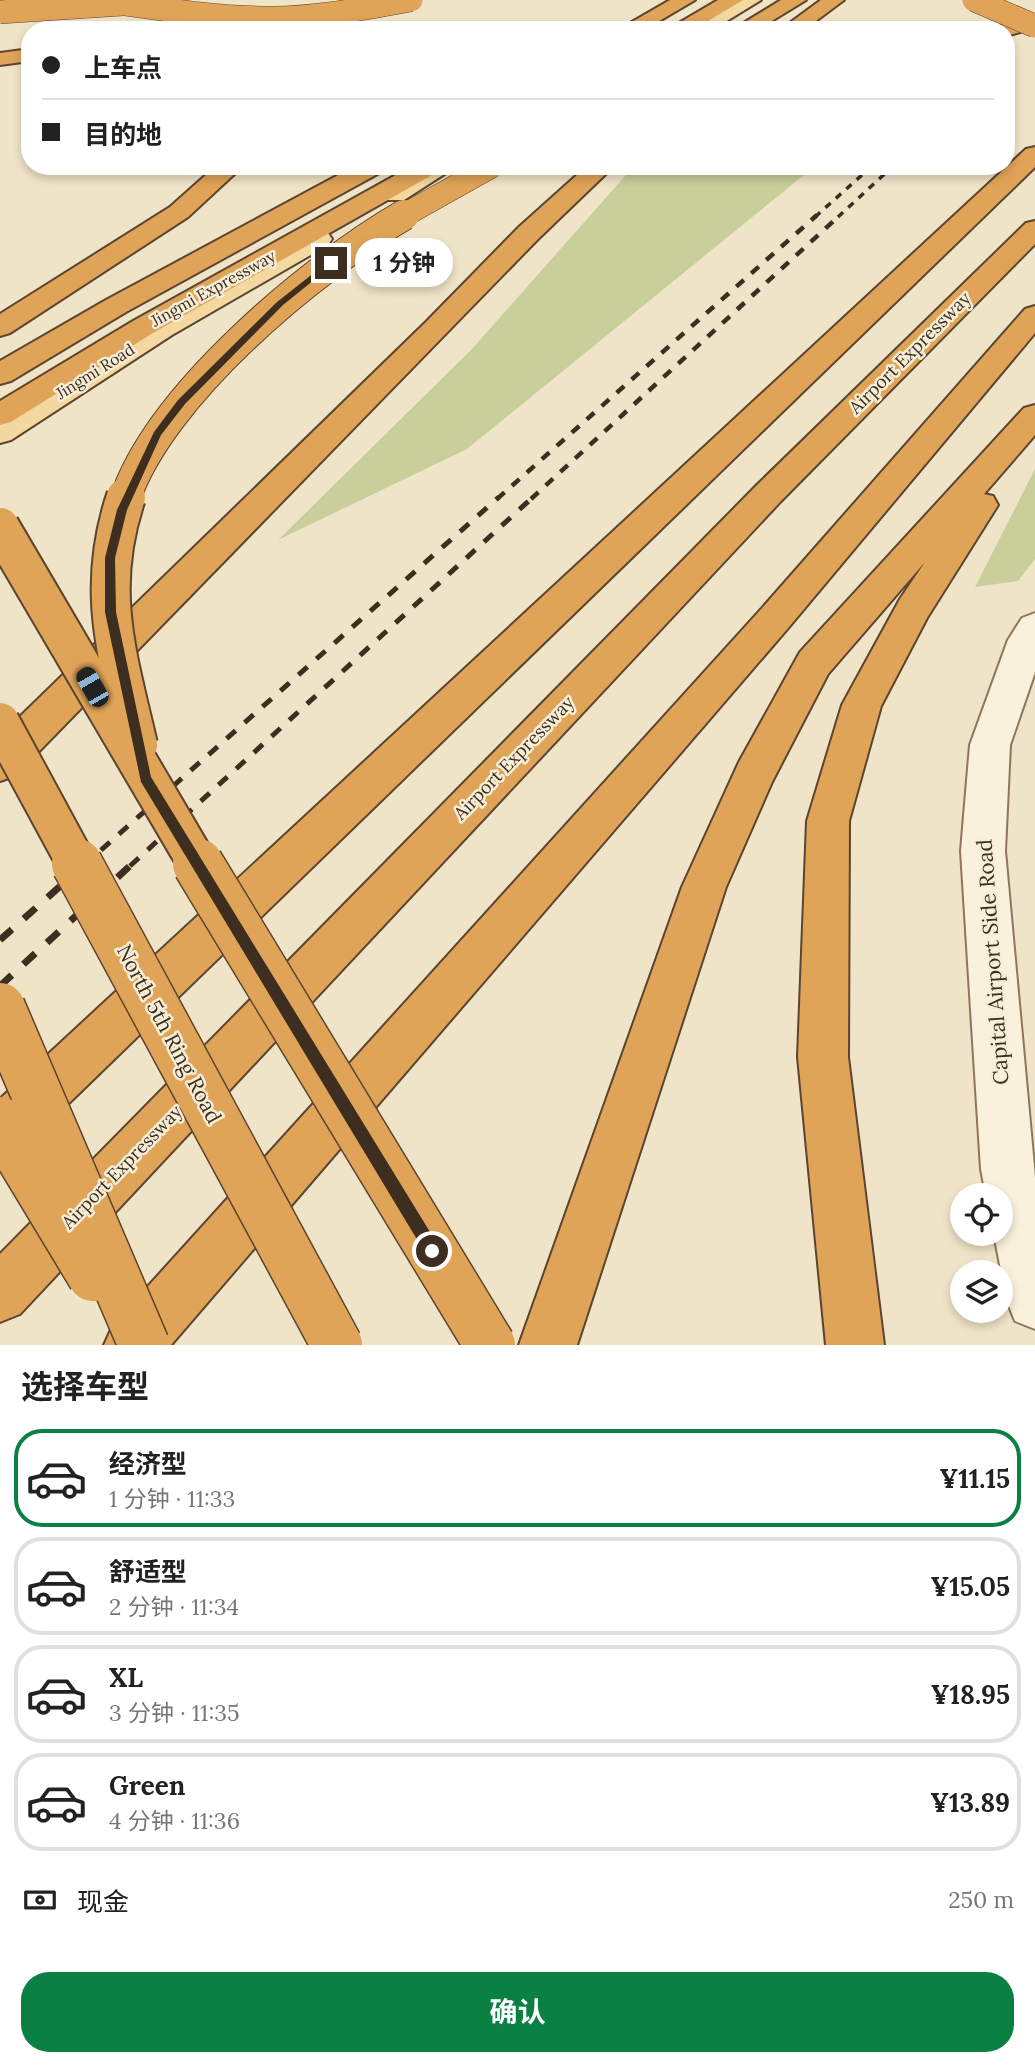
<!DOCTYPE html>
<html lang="zh">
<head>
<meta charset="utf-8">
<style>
  :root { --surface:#fff; --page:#f6f6f6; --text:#222; --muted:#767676; --line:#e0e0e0; --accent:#0b8043 }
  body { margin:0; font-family:Lora,"Noto Sans SC",serif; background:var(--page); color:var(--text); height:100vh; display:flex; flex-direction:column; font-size:26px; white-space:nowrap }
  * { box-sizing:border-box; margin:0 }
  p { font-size:23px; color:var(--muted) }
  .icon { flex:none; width:38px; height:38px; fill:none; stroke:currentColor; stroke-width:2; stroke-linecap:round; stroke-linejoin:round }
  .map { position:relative; height:1345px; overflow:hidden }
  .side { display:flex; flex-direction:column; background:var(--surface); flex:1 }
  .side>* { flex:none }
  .hud { position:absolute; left:21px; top:21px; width:994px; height:154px; border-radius:28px; box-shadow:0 4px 10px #0003; display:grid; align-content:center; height:154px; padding:0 21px; background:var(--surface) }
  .fabs { position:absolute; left:950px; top:1183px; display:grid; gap:14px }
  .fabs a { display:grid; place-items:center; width:63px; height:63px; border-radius:50%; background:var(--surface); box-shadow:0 4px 10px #0003; font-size:35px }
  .end { position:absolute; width:32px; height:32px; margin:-16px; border:9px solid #3d2e20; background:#fff; box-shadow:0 0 0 4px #fff }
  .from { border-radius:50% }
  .bubble { position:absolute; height:49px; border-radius:24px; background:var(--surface); box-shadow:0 4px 10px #0003; font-size:23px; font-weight:700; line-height:49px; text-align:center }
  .car { position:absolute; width:21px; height:42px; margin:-21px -10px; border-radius:9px; box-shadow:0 0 5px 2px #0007; background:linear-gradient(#222 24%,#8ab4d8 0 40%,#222 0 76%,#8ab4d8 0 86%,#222 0) }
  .hud b { display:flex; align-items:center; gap:24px; height:66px; font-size:26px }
  .hud b+b { border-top:2px solid var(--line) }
  .hud i { width:18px; height:18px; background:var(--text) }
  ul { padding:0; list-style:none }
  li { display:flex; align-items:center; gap:21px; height:98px; margin:0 14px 10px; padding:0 7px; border:4px solid var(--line); border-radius:28px }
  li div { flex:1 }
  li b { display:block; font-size:26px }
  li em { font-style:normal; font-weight:700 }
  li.active { border-color:var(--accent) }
  li>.icon { width:63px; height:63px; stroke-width:1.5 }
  h2 { padding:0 21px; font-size:32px; line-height:84px }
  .pay { display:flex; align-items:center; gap:18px; height:77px; padding:0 21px; font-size:26px }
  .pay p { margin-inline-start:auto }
  .primary-button { display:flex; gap:14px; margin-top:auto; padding:14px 21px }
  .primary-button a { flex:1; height:80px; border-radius:28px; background:var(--accent); color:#fff; font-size:28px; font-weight:700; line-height:80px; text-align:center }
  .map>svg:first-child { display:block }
  .green { fill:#c9cf9b }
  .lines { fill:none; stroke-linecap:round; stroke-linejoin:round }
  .minor-casing { stroke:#8d765c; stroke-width:4 }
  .major-casing { stroke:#5b4430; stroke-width:4 }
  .highway-casing { stroke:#5b4430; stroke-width:4 }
  .minor { fill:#faf1dc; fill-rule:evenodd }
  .major { fill:#f3d9a0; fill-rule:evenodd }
  .highway { fill:#e0a458; fill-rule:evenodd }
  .rail-far3 { stroke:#3d2e20; stroke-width:3.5; stroke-dasharray:7 7; stroke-linecap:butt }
  .rail-far2 { stroke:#3d2e20; stroke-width:4.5; stroke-dasharray:10 10; stroke-linecap:butt }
  .rail-far1 { stroke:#3d2e20; stroke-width:5; stroke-dasharray:12 12; stroke-linecap:butt }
  .rail { stroke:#3d2e20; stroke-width:7; stroke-dasharray:16 16; stroke-linecap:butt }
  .highway-bridge-far3-casing { stroke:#5b4430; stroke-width:24; stroke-linecap:butt }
  .highway-bridge-far2-casing { stroke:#5b4430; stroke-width:32; stroke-linecap:butt }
  .highway-bridge-far1-casing { stroke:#5b4430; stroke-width:42; stroke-linecap:butt }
  .highway-bridge-casing { stroke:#5b4430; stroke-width:53; stroke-linecap:butt }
  .highway-bridge-far3 { stroke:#e0a458; stroke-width:23 }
  .highway-bridge-far2 { stroke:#e0a458; stroke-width:30 }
  .highway-bridge-far1 { stroke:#e0a458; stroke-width:38 }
  .highway-bridge { stroke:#e0a458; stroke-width:50 }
  .route { fill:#3d2e20 }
  .labels { text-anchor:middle; stroke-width:5; stroke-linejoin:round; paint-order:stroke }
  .far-street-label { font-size:16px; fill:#3d2e20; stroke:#f7eed8 }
  .street-label { font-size:18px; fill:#3d2e20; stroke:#f7eed8 }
  .near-street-label { font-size:21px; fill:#3d2e20; stroke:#f7eed8 }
</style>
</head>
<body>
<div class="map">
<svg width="1035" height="1345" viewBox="0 0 1035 1345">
  <rect width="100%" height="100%" fill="#f0e4c8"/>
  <path class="green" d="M634,166H815L467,449L278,540L471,350Z
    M1035,469V559L1018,581L975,587Z"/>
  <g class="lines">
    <g class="minor-casing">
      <path id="minor" d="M1035,613V672L1010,745L1005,851L1035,1177V1329L1015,1321L1007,1301L994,1234H1001V1195H986L981,1169L961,851L970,745L1008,640L1022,618Z"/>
    </g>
    <g class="major-casing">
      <path id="major" d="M736,0H761L712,30H686Z
        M427,166H457L404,200H386L382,195L386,190Z
        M319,231L328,233L332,239L328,245L172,335L11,440L0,443V417L152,323L310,233Z"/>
    </g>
    <g class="highway-casing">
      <path id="highway" d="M670,0H695L644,30H618Z
        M718,0H743L693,30H667Z
        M781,0H806L757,30H732Z
        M821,0H844L804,30H780Z
        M260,15L334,24L344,30H282L253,25L250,21L253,17Z
        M1035,16V28L1006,36V30H996L999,26Z
        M30,49V61L0,65V53Z
        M1035,147V167L38,1133L20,1140L2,1133V1097L1026,149Z
        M216,166H243L188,217L10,333L0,336V314L170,207Z
        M355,166H386L383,171L126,312L11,381L0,384V361L106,300Z
        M412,166H442L439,171L153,333L11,422L0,425V401L133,321Z
        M587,166H614L538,239L15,776L0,781V736L426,322L519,227Z
        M1035,221V244L781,501L20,1314L0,1322V1254L757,485L1026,223Z
        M1035,306V333L789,627L171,1345H104L113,1325L763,607L1025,309Z
        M1035,405V435L984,494L993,496L998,505L927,618L881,706L849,821L848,1057L884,1345H826L798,1057L807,821L842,705L900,599L925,562L828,674L772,782L726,887L577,1345H519L682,887L739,762L800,652L1024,408Z"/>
    </g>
    <use href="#minor" class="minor"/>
    <use href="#major" class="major"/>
    <use href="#highway" class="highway"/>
    <path class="rail-far3" d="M815,217L872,166
      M838,217L893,166"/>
    <path class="rail-far2" d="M497,499L817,215
      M531,499L840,215"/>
    <path class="rail-far1" d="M83,866L499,497
      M130,866L533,497"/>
    <path class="rail" d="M0,940L85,864
      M0,986L132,864"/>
    <g class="highway-bridge-far3-casing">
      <path id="highway-bridge-far3" d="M97,0C155,8 214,18 273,18C320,18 365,8 411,0
        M974,0L1035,26
        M0,12L123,4
        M401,217L492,166"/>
    </g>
    <g class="highway-bridge-far2-casing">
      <path id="highway-bridge-far2" d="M125,499C160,395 311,269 404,215"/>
    </g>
    <g class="highway-bridge-far1-casing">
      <path id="highway-bridge-far1" d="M126,497C95,589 117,654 138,745
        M0,527L199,866
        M0,722L78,866"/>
    </g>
    <g class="highway-bridge-casing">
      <path id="highway-bridge" d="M77,864L337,1345
        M198,864L490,1345
        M0,1008L144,1345
        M0,1122L93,1276"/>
    </g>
    <use href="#highway-bridge-far3" class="highway-bridge-far3"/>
    <use href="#highway-bridge-far2" class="highway-bridge-far2"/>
    <use href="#highway-bridge-far1" class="highway-bridge-far1"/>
    <use href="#highway-bridge" class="highway-bridge"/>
  </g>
  <path class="route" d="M329,261L335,263L283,305L185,404L161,435L127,510L115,558L116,612L151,777L438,1245V1256L432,1259L427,1256L141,782L105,612V558L117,510L154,432L178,400L277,302Z"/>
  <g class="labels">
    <g class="far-street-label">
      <text transform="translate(213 288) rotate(-29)" y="6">Jingmi Expressway</text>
      <text transform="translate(95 371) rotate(-32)" y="6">Jingmi Road</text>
    </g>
    <g class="street-label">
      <text transform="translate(910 353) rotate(-45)" y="6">Airport Expressway</text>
      <text transform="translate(514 758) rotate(-46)" y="6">Airport Expressway</text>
      <text transform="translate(122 1167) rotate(-46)" y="6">Airport Expressway</text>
    </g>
    <g class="near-street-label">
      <text transform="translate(993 962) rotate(-94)" y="7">Capital Airport Side Road</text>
      <text transform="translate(169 1034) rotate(62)" y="7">North 5th Ring Road</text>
    </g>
  </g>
</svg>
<div class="fabs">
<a><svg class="icon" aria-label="locate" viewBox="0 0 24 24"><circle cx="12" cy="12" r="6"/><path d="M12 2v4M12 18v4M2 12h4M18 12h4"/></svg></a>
<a><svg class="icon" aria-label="layers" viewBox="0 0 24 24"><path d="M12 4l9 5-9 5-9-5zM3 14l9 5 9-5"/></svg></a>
</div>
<i class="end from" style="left:432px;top:1251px"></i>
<i class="end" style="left:331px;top:263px"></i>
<div class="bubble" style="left:355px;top:238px;width:98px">1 分钟</div>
<i class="car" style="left:92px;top:687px;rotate:330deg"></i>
<div class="hud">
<b><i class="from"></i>上车点</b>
<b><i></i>目的地</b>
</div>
</div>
<section class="side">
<h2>选择车型</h2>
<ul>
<li class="active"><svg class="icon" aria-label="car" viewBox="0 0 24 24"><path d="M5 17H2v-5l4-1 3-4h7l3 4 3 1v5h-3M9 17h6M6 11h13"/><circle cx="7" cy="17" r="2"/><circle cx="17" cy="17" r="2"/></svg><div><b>经济型</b><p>1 分钟 · 11:33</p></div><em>¥11.15</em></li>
<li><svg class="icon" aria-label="car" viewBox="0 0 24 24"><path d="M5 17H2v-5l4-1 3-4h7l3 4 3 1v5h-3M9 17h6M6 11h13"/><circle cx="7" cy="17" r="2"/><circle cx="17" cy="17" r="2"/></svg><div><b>舒适型</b><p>2 分钟 · 11:34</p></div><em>¥15.05</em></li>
<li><svg class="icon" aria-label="car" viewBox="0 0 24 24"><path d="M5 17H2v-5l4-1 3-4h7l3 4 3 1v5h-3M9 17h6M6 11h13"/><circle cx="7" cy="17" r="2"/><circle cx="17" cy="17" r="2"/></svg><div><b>XL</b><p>3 分钟 · 11:35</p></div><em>¥18.95</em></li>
<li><svg class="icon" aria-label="car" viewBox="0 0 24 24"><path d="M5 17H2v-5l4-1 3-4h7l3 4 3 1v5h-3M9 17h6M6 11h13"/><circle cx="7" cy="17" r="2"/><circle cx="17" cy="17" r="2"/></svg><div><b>Green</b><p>4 分钟 · 11:36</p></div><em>¥13.89</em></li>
</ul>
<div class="pay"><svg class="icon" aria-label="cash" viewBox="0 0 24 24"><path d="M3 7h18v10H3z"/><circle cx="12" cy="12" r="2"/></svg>现金<p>250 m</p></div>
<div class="primary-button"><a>确认</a></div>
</section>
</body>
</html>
